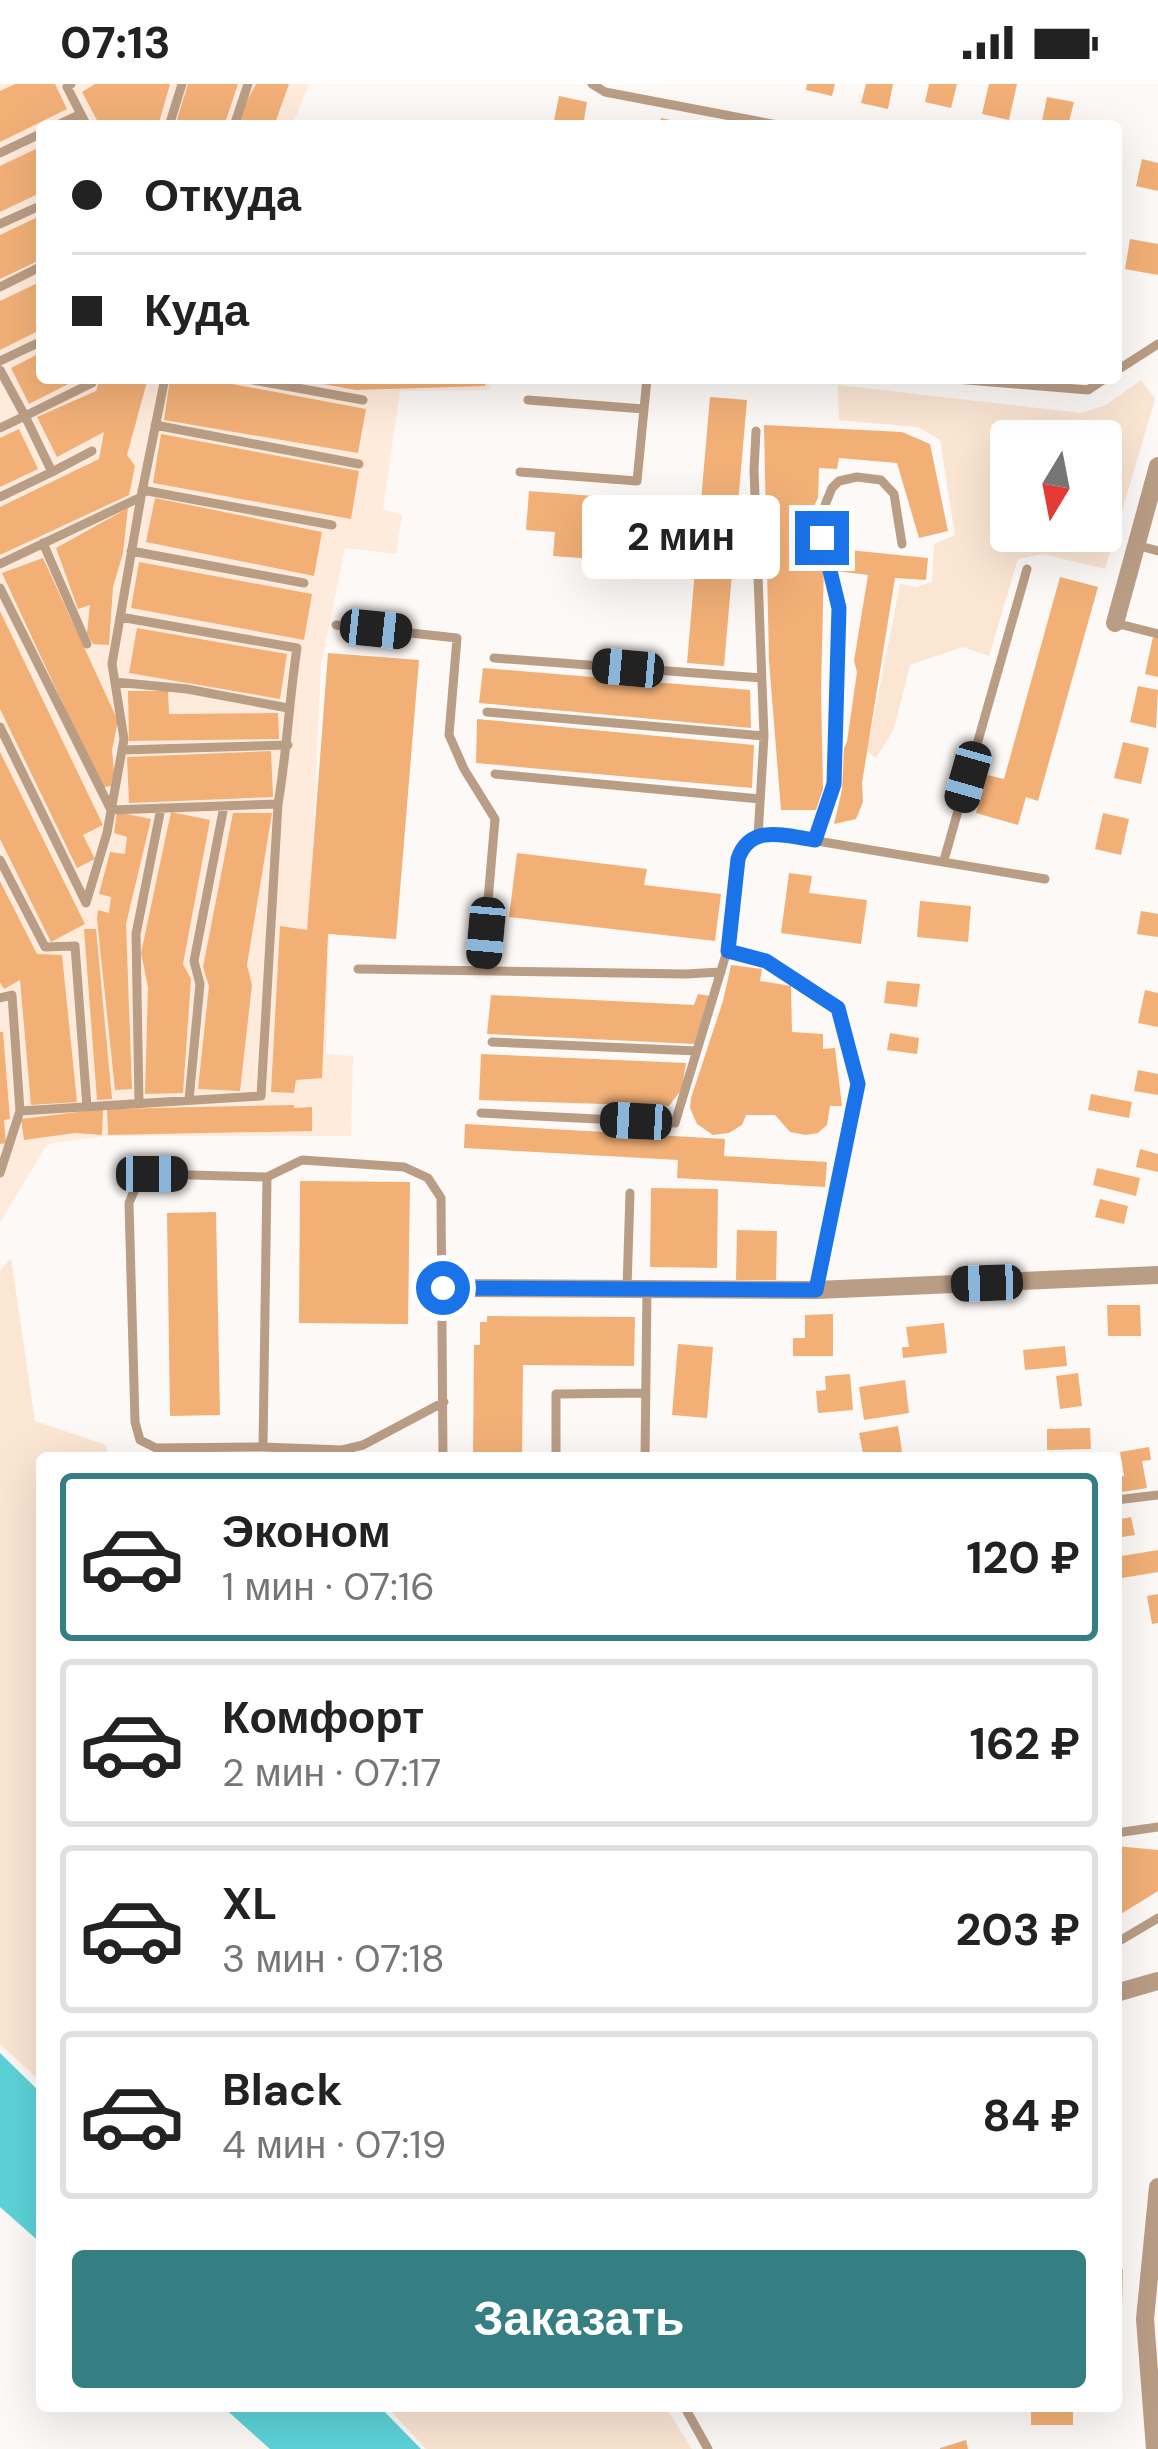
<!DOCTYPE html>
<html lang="ru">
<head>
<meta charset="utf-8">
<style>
  :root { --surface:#fff; --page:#f6f6f6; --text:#222; --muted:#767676; --line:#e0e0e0; --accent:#357e82 }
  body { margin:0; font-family:"DM Sans",sans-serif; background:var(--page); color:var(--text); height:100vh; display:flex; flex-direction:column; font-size:45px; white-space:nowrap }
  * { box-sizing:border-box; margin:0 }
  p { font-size:39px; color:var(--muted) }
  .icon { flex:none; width:66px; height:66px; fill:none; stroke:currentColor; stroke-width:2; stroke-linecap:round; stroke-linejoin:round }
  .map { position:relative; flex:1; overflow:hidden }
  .drawer { position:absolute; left:36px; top:1368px; width:1086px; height:960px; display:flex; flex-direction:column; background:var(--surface); border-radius:12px; box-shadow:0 12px 48px #0002 }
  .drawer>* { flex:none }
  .top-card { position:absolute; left:36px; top:36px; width:1086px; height:264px; border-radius:12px; box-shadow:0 12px 48px #0002; display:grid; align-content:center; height:264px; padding:0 36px; background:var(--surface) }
  .needle { width:78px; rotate:190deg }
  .controls { position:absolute; left:990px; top:336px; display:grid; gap:24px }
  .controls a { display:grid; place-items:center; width:132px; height:132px; border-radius:12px; background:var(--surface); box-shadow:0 12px 48px #0002; font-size:60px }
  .end { position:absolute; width:54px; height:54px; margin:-27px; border:15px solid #1a73e8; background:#fff; box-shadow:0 0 0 6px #fff }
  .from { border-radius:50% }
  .bubble { position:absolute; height:84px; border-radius:12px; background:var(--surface); box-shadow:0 12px 48px #0002; font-size:39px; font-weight:700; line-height:84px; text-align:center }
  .car { position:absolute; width:36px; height:72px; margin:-36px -18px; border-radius:15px; box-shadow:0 0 9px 3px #0007; background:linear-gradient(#222 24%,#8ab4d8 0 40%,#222 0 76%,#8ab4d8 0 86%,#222 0) }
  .top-card b { display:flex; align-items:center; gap:42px; height:114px; font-size:45px }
  .top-card b+b { border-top:3px solid var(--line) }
  .top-card i { width:30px; height:30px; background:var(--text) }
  ul { padding:21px 0 0; list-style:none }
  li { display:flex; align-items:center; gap:36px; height:168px; margin:0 24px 18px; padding:0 12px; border:6px solid var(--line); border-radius:12px }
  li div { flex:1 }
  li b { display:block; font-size:45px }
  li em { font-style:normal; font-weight:700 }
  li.current { border-color:var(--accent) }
  li>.icon { width:108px; height:108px; stroke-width:1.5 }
  .primary-button { display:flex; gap:24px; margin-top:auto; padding:24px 36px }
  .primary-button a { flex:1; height:138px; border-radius:12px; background:var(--accent); color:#fff; font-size:48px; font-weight:700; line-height:138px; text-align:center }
  .status { display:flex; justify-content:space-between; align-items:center; height:84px; padding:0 60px; background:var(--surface); direction:ltr }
  .status svg { height:33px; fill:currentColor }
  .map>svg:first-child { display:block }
  .built { fill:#ffebdb }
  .green { fill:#fbe5d3; fill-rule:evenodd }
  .water { fill:#5cd3d9 }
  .building { fill:#f2b077 }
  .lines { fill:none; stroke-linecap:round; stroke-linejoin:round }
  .service { stroke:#ba9d85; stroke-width:9 }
  .minor { stroke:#ba9d85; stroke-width:18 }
  .route { stroke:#1a73e8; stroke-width:15 }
</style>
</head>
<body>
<div class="status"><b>07:13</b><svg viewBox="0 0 49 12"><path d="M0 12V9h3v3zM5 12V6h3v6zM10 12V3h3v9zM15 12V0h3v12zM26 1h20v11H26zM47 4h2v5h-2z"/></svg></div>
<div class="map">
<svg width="1158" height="2365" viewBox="0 0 1158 2365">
  <rect width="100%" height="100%" fill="#fdf9f6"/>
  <path class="built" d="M0,0H309L292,42H42V294H492L490,306L400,307L383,425L402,431L396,470L345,464L321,582L309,845L329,848L326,970L353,972L351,1052H106L47,1060L0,1139Z"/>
  <path class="green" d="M1141,296L1155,315L1105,485L1043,470L1018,475L989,572L963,563L910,581L894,645L876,674L867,667L900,500L916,503L932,498L934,460L955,451L940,356L918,343L839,336L838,301L1081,329L1106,321ZM1011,357H1101V447H1011Z
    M11,1175L35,1337L106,1361L108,1374H42V1999L0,1960V1186Z
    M386,2322H665L692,2365H426Z"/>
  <path class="water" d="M0,1969L42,2010V2160L0,2123Z
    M222,2322H379L421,2365H270Z"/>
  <path class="building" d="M15,0H55L67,25L0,58V7Z
    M95,0H170L158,42H100L82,8Z
    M188,0H238L224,42H175Z
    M256,0H289L274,42H239L244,22Z
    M807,0H835L832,12L806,6Z
    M866,0H893L888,25L861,19Z
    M929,0H957L951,24L925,18Z
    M989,0H1017L1009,36L982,30Z
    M559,12L587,18L583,42H553Z
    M1047,13L1074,18L1068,42H1041Z
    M661,34L689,40L688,42H659Z
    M42,62V108L0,128V82Z
    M1142,75L1158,79V107L1136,102Z
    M42,131V175L0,195V151Z
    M1130,155L1158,160V191L1125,185Z
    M42,197V245L0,266V217Z
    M42,268V294H80L29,320L11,284Z
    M100,294H148L127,371L135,382L129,411L0,471V423L99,375L104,348L57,373L37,333L96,307Z
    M170,294H200L366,325L358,369L164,336Z
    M301,294H487L485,302L356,306L301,296Z
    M710,313L747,316L724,582L687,579Z
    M764,341L902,348L930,360L948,447L919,454L897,379L839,374L837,385L819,384L818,414L811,428L812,482L824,480L821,606L823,705L816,726H781L769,577Z
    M19,345L38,385L0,403V354Z
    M161,350L359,387L351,435L153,399Z
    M529,407L659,417L656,455L637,454L636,478L553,472L555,448L526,446Z
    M155,414L322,448L314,492L146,458Z
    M128,424L123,469L113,503L109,561L93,560L87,549L90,521L78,525L56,464Z
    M839,465L928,474L926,496L895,494L862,699L863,718L856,735L834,740L842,706L844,664L847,658L857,588L854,577L868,491L836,487Z
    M43,474L118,637L112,666L114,688L111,702L102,704L2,489Z
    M139,478L312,510L304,556L131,524Z
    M1060,493L1098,503L1038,717L1026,713L1018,741L976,729L987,691L1004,695Z
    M0,527L103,741L83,751L95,775L77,784L0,625Z
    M137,544L287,570L280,615L129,589Z
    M1153,553L1158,554V593L1145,590Z
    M328,569L419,576L396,855L328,850L322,994L296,996L294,1009L271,1008L280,842L307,846Z
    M483,584L750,606L751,644L479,619Z
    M1138,602L1158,606L1156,644L1130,638Z
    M128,607H168L169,630L278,629L279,655L129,657Z
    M477,635L754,661L752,704L476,679Z
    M1123,658L1149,664L1141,700L1114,694Z
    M271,667L273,713L129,719L127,673Z
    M0,668L85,840L51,858L0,755Z
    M117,728L151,735L126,840L132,1005L115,1006L97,835L98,826L109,829L111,813L99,810L110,768L125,770L127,753L114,749Z
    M171,728L210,736L183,880L191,895L183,1009L145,1010L148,903L141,869Z
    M233,729H272L247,881L252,901L240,1007L198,1005L209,902L203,883Z
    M1103,729L1129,735L1121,771L1095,765Z
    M517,769L647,785L644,801L721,810L715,857L509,833Z
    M789,789L812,792L809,809L867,816L861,860L781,849Z
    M0,797L37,870L62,871L77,1018L31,1021L20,896L4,905L0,898Z
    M920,817L971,822L968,858L917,853Z
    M1141,827L1158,830V853L1137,850Z
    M84,845H96L112,1015L97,1016Z
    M731,881L762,885L760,897L791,902L792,948L823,950V965L835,964L842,1022H830L827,1041L818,1049L806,1051L790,1048L775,1031H746L742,1041L729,1049L713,1051L697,1040L690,1024L691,1014L723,917Z
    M887,897L920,900L917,923L884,919Z
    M1145,906L1158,909V943L1138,939Z
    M698,910L711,912L695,960L487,950L491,911L694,921Z
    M0,948H3L10,1035L4,1036L6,1059L0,1060Z
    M890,949L919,954L917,970L887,966Z
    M481,970L686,979L682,1005L669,1022L479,1016Z
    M1138,986L1158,990V1011L1134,1007Z
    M1091,1010L1132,1018L1129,1034L1088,1026Z
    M294,1021V1024L312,1023V1047L108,1051L107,1025Z
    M103,1025L102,1051L75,1049L24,1056L21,1035Z
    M465,1040L725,1055L724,1072L827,1078L825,1103L677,1094L678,1076L464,1064Z
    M1140,1065L1158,1070V1088L1136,1083Z
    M1097,1084L1140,1094L1136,1112L1093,1101Z
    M300,1097L410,1098L408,1240L299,1239Z
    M651,1104L718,1105L717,1184L650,1183Z
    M1100,1115L1128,1122L1124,1140L1095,1133Z
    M216,1128L220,1331L170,1332L167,1129Z
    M737,1146L777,1147L776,1196H736Z
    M1107,1221H1140L1141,1252H1108Z
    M833,1230V1272H793V1254H805V1231Z
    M487,1232L635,1233L634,1282L523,1281L522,1374H473L474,1261H480V1238H487Z
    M944,1239L947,1269L903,1274L902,1263H909L906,1243Z
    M678,1260L713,1263L707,1334L672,1331Z
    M1065,1262L1067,1282L1025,1286L1023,1266Z
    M1078,1289L1082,1322L1060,1325L1056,1292Z
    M850,1290L853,1326L818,1329L816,1307L826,1306L825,1292Z
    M905,1296L909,1329L864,1336L859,1303Z
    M898,1342L903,1374H864L859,1349Z
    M1090,1344L1091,1365L1047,1366V1345Z
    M1149,1363L1151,1376L1142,1377L1147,1404L1122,1408L1119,1393L1124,1392L1120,1368Z
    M1131,1433L1135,1451L1116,1454V1436Z
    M1158,1466V1488L1116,1495V1473Z
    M1158,1510V1539L1152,1540L1147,1512Z
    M1116,1762L1158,1766V1807L1116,1833Z
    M1116,2185L1123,2186L1122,2221H1116Z
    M1031,2322H1073V2341H1031Z
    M966,2356L968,2365H940V2364Z"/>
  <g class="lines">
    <path class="service" d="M71,0L67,3L87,42
      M592,0L605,8L783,42
      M55,42L81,30
      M169,42L182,0
      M234,42L248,0
      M0,69L42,49
      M0,140L42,121
      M0,203L42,182
      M0,277L42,257
      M0,286L25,332L0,344
      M1116,287L1158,260
      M242,294L363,316
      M943,294L1088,306L1106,294
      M528,316L644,325
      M155,341L359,380
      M756,347L754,386L764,652L758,752
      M52,388L92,367
      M520,388L637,397L647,294
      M142,406L332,441
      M0,413L52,388L25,332L92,299L93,294
      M43,459L87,560
      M1136,461L1158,467
      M131,467L304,499
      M0,480L141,413L165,294
      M0,504L111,726L278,720L261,1012L20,1027L12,911L0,914
      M120,533L297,564C289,616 287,668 278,720
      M1115,539L1158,550
      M336,541L457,554L449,651L464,685L495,735L482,887
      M494,574L762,594
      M115,598L187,605L288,624
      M487,628L764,652
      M0,643L86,819L107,749L124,655L112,580L141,413
      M122,666L288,661
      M495,690L760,715
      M815,756L834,700L840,523L822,454L825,421L832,404L839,397L857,393L881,396L894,410L902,460
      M0,776L45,863L75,862L87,1023
      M944,776L1027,485
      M727,867L738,775C744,758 752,753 769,749L1045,795
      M358,885L686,890L721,888
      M492,958L697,967
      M189,1016L200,900L194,877L224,722
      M139,1019L136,850L161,724
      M481,1029L675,1039L727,867L767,877L838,924L858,999L816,1206
      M0,1089L20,1027
      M152,1090L267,1093L263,1363L156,1364L140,1356L135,1338L129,1119L137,1100Z
      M267,1093L302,1076L404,1083L428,1094L441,1114L443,1374
      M627,1204L630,1109
      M263,1363L342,1366L363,1361L444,1318
      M556,1374V1310L645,1309
      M645,1374L647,1204
      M1116,1416L1158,1411
      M1116,1749L1158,1743
      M1116,1859L1158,1834
      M684,2322L708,2365"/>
    <path class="minor" d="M1115,539L1158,382
      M443,1204L816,1206L1158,1191
      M1116,1909L1158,1897
      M1155,2365L1145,2235L1158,2103"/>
  </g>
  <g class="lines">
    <path class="route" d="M443,1204L816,1206L858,1000L838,924L766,877L728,867L738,775C750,739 786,752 815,756L834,700L839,524L822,454"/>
  </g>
</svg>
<div class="controls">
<a><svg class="needle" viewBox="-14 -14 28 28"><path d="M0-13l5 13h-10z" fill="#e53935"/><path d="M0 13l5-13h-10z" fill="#767676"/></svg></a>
</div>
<i class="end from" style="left:443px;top:1204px"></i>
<i class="end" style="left:822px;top:454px"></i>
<div class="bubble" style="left:582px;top:411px;width:198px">2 мин</div>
<i class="car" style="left:376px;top:545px;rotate:96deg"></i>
<i class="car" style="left:628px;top:584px;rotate:275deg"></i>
<i class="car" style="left:968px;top:693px;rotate:196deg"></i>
<i class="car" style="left:486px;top:849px;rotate:185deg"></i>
<i class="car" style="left:636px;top:1037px;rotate:273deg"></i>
<i class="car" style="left:152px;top:1090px;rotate:90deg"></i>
<i class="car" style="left:987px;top:1199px;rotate:268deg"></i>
<div class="top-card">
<b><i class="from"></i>Откуда</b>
<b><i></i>Куда</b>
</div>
<section class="drawer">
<ul>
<li class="current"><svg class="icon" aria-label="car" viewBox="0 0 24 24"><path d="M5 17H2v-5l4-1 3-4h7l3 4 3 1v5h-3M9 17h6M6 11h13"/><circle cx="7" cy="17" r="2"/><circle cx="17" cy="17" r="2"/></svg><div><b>Эконом</b><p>1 мин · 07:16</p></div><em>120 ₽</em></li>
<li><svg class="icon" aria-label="car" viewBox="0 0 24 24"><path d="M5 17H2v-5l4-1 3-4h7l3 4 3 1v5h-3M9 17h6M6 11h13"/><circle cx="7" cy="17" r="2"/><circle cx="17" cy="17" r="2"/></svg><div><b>Комфорт</b><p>2 мин · 07:17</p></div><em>162 ₽</em></li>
<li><svg class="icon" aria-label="car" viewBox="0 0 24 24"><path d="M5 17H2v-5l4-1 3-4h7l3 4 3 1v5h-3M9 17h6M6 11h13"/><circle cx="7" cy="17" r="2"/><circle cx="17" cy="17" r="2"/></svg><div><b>XL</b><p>3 мин · 07:18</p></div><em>203 ₽</em></li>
<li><svg class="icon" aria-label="car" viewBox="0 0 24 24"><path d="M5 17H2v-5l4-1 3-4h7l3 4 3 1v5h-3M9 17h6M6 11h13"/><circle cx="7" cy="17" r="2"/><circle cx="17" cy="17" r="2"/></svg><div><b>Black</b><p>4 мин · 07:19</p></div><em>84 ₽</em></li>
</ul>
<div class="primary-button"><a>Заказать</a></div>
</section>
</div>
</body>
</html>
